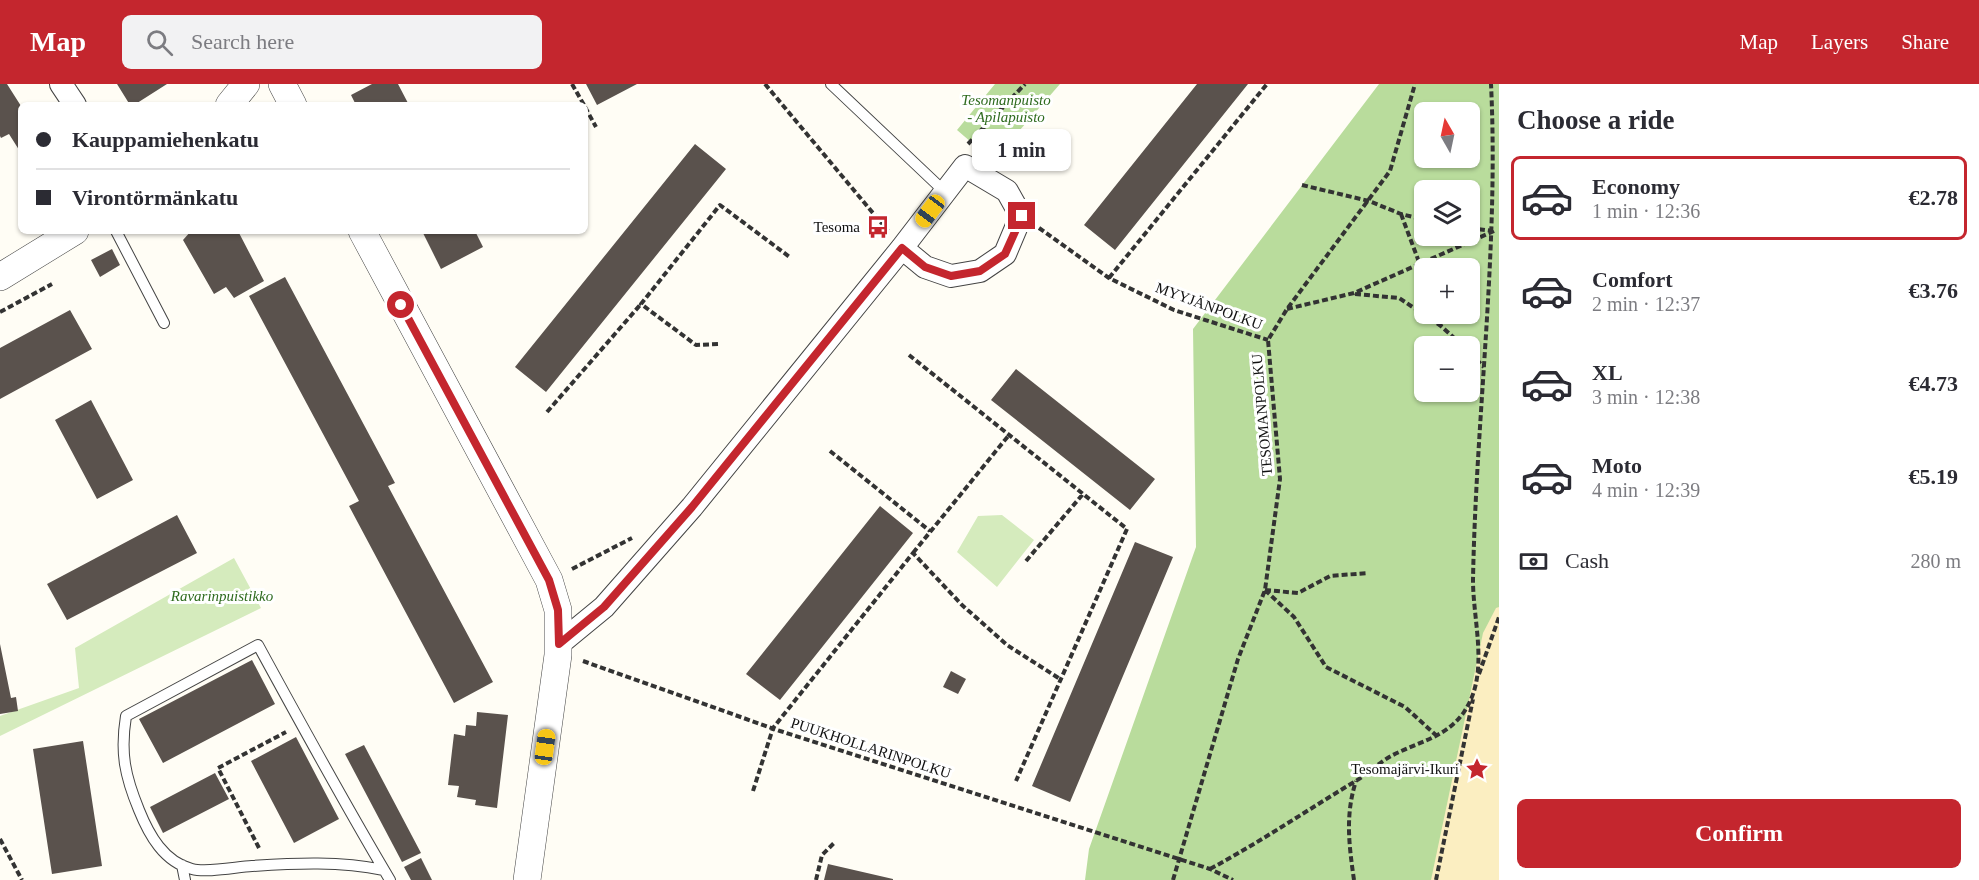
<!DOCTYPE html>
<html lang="en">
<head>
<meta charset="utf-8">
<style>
  :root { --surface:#fff; --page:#f2f2f3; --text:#2b2b33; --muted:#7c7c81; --line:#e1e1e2; --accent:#c4262e }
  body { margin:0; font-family:Georgia,serif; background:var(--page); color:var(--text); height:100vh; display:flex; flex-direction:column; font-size:22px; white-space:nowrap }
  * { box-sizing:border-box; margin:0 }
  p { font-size:20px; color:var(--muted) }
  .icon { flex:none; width:33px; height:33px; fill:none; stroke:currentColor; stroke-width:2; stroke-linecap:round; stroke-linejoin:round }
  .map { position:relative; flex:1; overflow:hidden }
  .side { display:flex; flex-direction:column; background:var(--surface); width:480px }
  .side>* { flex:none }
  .top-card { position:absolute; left:18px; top:18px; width:570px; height:132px; border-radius:9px; box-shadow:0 2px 4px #0004; display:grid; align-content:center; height:132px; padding:0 18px; background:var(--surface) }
  .needle { width:39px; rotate:351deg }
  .controls { position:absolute; left:1414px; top:18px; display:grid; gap:12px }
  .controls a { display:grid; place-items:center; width:66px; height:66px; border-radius:9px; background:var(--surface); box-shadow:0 2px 4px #0004; font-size:30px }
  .end { position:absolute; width:27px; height:27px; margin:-14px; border:8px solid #c4262e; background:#fff; box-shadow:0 0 0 3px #fff }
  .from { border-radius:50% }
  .bubble { position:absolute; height:42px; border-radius:9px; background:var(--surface); box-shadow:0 2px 4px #0004; font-size:20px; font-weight:700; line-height:42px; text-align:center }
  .car { position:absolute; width:18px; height:36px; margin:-18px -9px; border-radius:8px; box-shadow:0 0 4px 2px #0007; background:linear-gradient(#f5c518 24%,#345 0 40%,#f5c518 0 76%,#345 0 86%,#f5c518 0) }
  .top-card b { display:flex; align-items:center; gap:21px; height:57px; font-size:22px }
  .top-card b+b { border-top:2px solid var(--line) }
  .top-card i { width:15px; height:15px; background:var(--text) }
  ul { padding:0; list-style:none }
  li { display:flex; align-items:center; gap:18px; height:84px; margin:0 12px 9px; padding:0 6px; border:3px solid transparent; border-radius:9px }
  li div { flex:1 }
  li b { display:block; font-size:22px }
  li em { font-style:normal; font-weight:700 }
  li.current { border-color:var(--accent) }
  li>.icon { width:54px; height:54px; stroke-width:1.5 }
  h2 { padding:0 18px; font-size:27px; line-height:72px }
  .pay { display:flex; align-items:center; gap:15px; height:66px; padding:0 18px; font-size:22px }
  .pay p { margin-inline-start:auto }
  .primary-button { display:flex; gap:12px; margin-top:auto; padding:12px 18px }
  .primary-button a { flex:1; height:69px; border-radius:9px; background:var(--accent); color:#fff; font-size:24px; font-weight:700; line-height:69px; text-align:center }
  header { display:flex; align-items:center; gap:36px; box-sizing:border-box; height:84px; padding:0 30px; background:var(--accent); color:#fff }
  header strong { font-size:28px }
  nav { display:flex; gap:33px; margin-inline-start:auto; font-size:21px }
  .search { width:420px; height:54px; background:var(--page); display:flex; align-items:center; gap:15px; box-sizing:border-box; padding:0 21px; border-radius:9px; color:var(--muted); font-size:22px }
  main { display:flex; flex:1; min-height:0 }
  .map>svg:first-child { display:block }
  .green { fill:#d5ebbd }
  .forest { fill:#b9dc9c; fill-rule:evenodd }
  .sand { fill:#fbeec1 }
  .building { fill:#5a524d }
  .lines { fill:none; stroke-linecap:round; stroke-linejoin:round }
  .service-casing { stroke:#444; stroke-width:12 }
  .minor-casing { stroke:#444; stroke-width:24 }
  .tertiary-casing { stroke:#444; stroke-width:28 }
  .path { stroke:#333; stroke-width:4; stroke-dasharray:6 3; stroke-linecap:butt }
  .service { stroke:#fff; stroke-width:10 }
  .minor { stroke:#fff; stroke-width:22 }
  .tertiary { stroke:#fff; stroke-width:27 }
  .route { stroke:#c4262e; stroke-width:8 }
  .labels { text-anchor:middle; stroke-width:6; stroke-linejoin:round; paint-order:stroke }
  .park-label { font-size:15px; font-style:italic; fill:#2f6b1f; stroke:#fff }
  .poi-label { font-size:15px; fill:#111; stroke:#fff; text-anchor:end }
  .street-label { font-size:15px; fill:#111; stroke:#fff }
</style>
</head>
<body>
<header>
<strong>Map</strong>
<div class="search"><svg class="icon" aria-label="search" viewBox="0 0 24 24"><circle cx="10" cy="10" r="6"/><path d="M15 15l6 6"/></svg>Search here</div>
<nav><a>Map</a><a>Layers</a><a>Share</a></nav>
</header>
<main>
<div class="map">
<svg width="1499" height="796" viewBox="0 0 1499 796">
  <rect width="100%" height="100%" fill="#fffdf5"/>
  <path class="green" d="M1002,431L1034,456L997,503L957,468L978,432Z
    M234,474L261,524L0,652V632L79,604L75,564Z"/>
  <path class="forest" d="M995,0H1060L993,77L957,46Z
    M1379,0H1499V796H1085L1089,765L1196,463L1193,245ZM1425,28H1470V74H1425ZM1425,106H1470V152H1425ZM1425,184H1470V230H1425ZM1425,262H1470V308H1425Z"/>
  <path class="sand" d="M1499,523V796H1431L1483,549L1496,524Z"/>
  <path class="building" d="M0,0H7L21,22V69L9,50L1,54L0,52Z
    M117,0H167L134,21H130Z
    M372,0H398L409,21H356L351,11Z
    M586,0H637L597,21Z
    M1197,0H1248L1115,166L1084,141Z
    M695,60L726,85L546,308L515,283Z
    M191,147H238L264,197L234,214L226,203L214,210L183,156Z
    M422,147H475L483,163L441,185Z
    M112,165L120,181L100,193L91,176Z
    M285,193L395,399L388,402L493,598L454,619L349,422L359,417L249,212Z
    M70,226L92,265L0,315V264Z
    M1016,285L1155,395L1130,426L991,316Z
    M91,316L133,396L97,415L55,336Z
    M880,422L913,449L780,616L746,590Z
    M177,431L197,469L67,536L47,500Z
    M1135,458L1173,473L1070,718L1032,702Z
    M0,560L11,614L16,613L18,627L0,630Z
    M252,576L275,620L163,679L139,635Z
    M951,587L966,595L958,610L943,603Z
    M477,628L508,631L497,724L475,721L476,716L457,713L459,702L448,701L454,650L465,652L466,641L476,642Z
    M296,653L339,735L294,759L251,677Z
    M83,657L102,782L52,790L33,665Z
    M364,661L421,769L402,778L345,670Z
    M215,689L229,715L163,749L150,723Z
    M421,774L432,796H411L404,783Z
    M828,780L893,795V796H824Z"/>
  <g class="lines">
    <g class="service-casing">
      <path id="service" d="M831,0L945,108
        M116,147L164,239
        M182,781L185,796
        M384,786C339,777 297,779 252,782C236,783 206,789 192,785C164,778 149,751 139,726C125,692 120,669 126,632L258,561C301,640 344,719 390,796"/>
    </g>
    <g class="minor-casing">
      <path id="minor" d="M61,0L75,21
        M559,560L604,523L692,423L902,164L965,82L1007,107L1021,132L1005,170L980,187L951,192L925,183L902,164"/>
    </g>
    <g class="tertiary-casing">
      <path id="tertiary" d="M282,0L293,21
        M229,21L246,0
        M362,147L549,496L558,526V571L527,796
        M0,193L75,147"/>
    </g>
    <path class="path" d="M572,0L584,21
      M765,0L888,147
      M585,23L596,43
      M968,60L1025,0
      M1302,101L1369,117L1401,130L1425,136
      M1401,130L1425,194
      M1039,144L1109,194L1174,226L1268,256
      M1470,144L1493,147
      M1109,194L1267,0
      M1355,210L1399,214L1441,242L1463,262
      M1287,225L1354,209L1494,147
      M0,228L52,200
      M1437,230L1441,241
      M718,260L696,261L641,220L720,121L791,174
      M1470,269L1484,283
      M909,271L1127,445L1016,697
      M547,328L641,220
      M830,367L930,447
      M913,469L1009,351
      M1026,477L1083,410
      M572,485L632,454
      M1265,506L1294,533L1326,583L1405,623L1438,653
      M1265,506L1298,509L1330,492L1368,489
      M583,577L780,647L1210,785L1233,796
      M1479,590L1499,533
      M753,707L773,644L913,469L962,521L1007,561L1060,595
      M0,755L22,796
      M259,764L218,684L286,648
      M1210,785C1260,758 1306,727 1354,698C1368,690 1379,678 1393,671C1418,658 1447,653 1464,628C1490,590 1473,539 1473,496C1476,331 1499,165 1491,0
      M816,796L822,771L834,759
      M1173,796L1238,575L1265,506L1280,395L1268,256L1287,225L1390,87L1415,0
      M1354,796C1349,761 1345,731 1356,697
      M1436,796L1473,615"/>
    <use href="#service" class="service"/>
    <use href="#minor" class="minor"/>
    <use href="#tertiary" class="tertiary"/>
  </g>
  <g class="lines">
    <path class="route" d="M401,221L549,496L558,526L559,560L604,523L692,423L902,164L925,183L951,192L980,187L1005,170L1022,132"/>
  </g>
  <defs>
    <g id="bus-bare" transform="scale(1.8)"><path d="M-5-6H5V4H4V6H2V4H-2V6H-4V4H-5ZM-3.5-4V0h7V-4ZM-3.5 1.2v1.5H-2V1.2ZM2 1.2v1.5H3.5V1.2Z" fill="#c4262e" stroke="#fff" stroke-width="2.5" paint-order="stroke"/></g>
    <g id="sight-bare" transform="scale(1.8)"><path d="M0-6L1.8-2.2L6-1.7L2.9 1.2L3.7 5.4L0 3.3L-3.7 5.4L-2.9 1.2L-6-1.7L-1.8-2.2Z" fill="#c4262e" stroke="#fff" stroke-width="2.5" paint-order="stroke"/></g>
  </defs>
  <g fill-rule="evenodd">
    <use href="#bus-bare" x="878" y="143"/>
    <use href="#sight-bare" x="1477" y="685"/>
  </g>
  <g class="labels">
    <g class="park-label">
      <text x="1006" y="21">Tesomanpuisto<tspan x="1006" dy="17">- Apilapuisto</tspan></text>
      <text x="222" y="517">Ravarinpuistikko</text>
    </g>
    <g class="poi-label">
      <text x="860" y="148">Tesoma</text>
      <text x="1459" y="690">Tesomajärvi-Ikuri</text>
    </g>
    <g class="street-label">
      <text transform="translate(1209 222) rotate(20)" y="5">MYYJÄNPOLKU</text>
      <text transform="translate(1262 331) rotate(-95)" y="5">TESOMANPOLKU</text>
      <text transform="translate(871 664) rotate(18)" y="5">PUUKHOLLARINPOLKU</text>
    </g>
  </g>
</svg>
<div class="controls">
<a><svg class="needle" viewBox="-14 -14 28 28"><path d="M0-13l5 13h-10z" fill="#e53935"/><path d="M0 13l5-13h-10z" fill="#7c7c81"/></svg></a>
<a><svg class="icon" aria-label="layers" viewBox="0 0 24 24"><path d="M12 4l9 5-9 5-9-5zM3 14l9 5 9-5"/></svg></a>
<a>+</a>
<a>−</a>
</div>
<i class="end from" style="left:401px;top:221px"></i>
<i class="end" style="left:1022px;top:132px"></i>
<div class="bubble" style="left:972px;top:45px;width:99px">1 min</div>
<i class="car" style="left:930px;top:127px;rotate:217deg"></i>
<i class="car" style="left:545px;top:663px;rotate:8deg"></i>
<div class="top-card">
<b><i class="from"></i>Kauppamiehenkatu</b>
<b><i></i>Virontörmänkatu</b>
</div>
</div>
<section class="side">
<h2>Choose a ride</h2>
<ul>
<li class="current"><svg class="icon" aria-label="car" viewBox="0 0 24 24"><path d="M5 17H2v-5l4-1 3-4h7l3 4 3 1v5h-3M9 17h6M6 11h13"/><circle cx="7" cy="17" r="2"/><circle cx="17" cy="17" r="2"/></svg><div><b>Economy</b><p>1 min · 12:36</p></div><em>€2.78</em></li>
<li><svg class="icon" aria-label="car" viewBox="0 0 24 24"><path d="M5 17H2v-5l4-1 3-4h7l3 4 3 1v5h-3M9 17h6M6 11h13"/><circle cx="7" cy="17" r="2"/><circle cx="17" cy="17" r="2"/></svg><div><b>Comfort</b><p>2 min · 12:37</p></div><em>€3.76</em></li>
<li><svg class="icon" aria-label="car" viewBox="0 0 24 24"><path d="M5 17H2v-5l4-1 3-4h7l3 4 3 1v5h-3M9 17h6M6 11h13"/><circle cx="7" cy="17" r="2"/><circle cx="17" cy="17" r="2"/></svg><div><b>XL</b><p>3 min · 12:38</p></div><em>€4.73</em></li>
<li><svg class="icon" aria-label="car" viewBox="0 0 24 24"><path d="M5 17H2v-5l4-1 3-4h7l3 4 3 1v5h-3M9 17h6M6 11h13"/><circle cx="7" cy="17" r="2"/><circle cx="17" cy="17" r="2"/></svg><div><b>Moto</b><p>4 min · 12:39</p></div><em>€5.19</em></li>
</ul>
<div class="pay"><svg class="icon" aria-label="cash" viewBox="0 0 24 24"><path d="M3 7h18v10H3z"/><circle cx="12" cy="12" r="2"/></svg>Cash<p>280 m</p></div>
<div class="primary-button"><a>Confirm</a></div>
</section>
</main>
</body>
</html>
